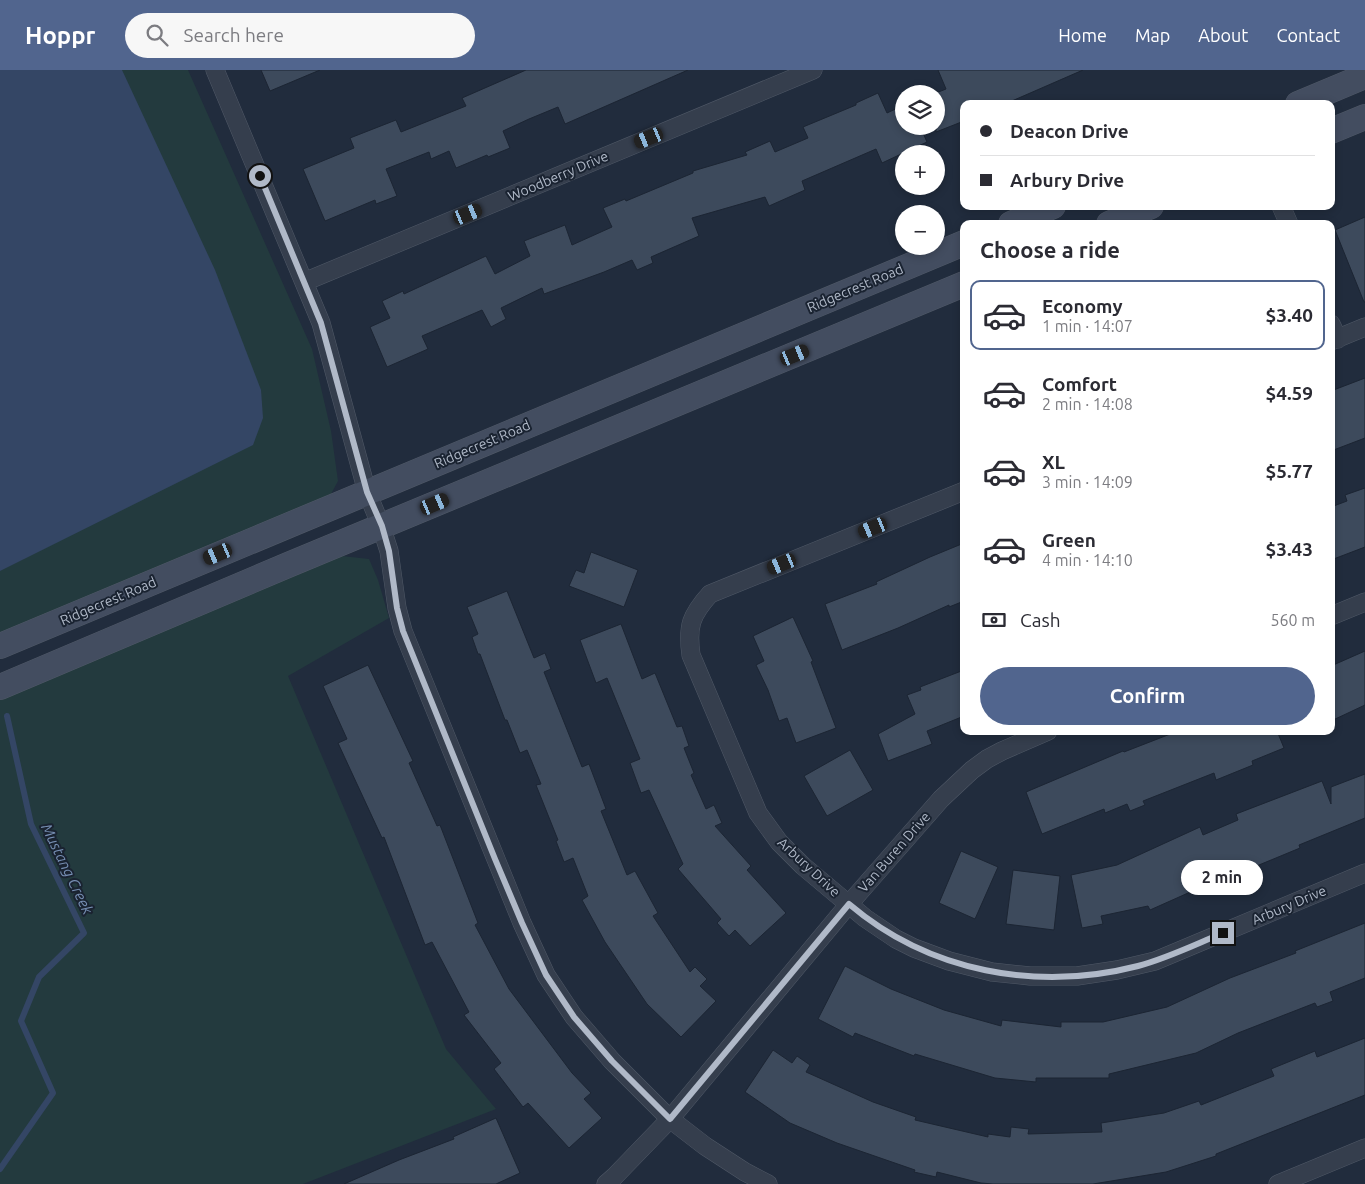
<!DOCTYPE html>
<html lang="en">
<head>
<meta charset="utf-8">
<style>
  :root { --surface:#fff; --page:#f7f7f7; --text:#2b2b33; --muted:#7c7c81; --line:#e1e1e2; --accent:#51658e }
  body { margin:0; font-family:Ubuntu,sans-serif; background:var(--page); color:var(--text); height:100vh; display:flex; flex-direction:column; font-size:19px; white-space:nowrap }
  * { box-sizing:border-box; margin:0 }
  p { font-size:16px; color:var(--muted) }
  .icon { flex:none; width:28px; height:28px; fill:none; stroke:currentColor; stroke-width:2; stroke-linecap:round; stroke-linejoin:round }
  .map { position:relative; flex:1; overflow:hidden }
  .sheet { position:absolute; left:960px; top:150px; width:375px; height:515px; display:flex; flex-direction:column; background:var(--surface); border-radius:10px; box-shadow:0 2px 8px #0003 }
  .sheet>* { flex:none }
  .guide { position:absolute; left:960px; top:30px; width:375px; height:110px; border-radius:10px; box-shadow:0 2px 8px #0003; display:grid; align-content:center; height:110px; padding:0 20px; background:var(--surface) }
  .controls { position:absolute; left:895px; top:15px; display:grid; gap:10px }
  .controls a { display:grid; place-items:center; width:50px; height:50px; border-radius:50%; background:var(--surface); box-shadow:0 2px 8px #0003; font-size:25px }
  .end { position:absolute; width:22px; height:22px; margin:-11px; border:6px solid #b0b9c8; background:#111; box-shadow:0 0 0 2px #111 }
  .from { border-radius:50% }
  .bubble { position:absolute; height:35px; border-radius:18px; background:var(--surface); box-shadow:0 2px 8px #0003; font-size:16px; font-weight:700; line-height:35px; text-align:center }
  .car { position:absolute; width:15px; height:30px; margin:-15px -8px; border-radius:6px; box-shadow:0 0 4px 1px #0007; background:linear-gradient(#222 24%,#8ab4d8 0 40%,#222 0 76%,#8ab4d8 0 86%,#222 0) }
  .guide b { display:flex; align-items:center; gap:18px; height:48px; font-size:19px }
  .guide b+b { border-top:1px solid var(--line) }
  .guide i { width:12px; height:12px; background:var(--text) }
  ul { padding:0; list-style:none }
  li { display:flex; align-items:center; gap:15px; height:70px; margin:0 10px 8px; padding:0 10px; border:2px solid transparent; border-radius:10px }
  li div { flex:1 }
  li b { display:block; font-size:19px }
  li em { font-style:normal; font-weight:700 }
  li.on { border-color:var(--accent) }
  li>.icon { width:45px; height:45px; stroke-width:1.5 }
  h2 { padding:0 20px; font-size:22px; line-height:60px }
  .pay { display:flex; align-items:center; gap:12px; height:55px; padding:0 20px; font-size:19px }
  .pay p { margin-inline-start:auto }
  .button { display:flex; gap:10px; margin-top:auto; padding:10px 20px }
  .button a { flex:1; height:58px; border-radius:30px; background:var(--accent); color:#fff; font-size:20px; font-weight:700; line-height:58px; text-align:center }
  header { display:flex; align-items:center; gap:30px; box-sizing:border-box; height:70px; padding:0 25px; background:var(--accent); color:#fff }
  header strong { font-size:24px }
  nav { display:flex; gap:28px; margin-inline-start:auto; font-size:18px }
  .search { width:350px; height:45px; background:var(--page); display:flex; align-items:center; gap:12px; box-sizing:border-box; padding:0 18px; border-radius:28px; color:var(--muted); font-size:19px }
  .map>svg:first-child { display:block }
  .green { fill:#233a3e }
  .water { fill:#344665 }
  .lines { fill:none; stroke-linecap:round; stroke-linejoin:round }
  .stream { stroke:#344665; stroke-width:6 }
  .building { fill:#3d4a5c; stroke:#1c2533 }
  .minor-casing { stroke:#505967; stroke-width:19 }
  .secondary-casing { stroke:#505967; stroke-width:26 }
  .minor { stroke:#353e4d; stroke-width:18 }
  .secondary { stroke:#434d60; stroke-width:25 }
  .route { stroke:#b0b9c8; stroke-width:6 }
  .labels { text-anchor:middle; stroke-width:4; stroke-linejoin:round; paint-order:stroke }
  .street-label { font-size:14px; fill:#b0b9c8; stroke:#1a2331 }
  .water-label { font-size:15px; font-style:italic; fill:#768eb2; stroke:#1a2331 }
</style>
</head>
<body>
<header>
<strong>Hoppr</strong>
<div class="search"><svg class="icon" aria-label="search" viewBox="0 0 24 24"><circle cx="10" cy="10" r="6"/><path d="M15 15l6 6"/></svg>Search here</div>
<nav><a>Home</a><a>Map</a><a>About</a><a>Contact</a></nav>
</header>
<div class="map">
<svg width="1365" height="1114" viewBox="0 0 1365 1114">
  <rect width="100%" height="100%" fill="#212c3d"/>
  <path class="green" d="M0,0H188L312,279L331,361L338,411L331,424L0,566Z
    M342,486L369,489L378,510L389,548L288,606L446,979L496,1039L303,1114H0V629Z"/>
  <path class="water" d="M0,0H122L215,200L261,320L263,348L253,375L0,501Z"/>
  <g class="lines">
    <path class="stream" d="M0,1099L53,1023L21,951L39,907L84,863L31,754L7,646"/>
  </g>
  <path class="building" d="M261,0H320L270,21Z
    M526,0H688L565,54L558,37L529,49L503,61L510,78L488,87L487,85L456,98L449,81L431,89L429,82L386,99L397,126L376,134L375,130L325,151L303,99L354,78L350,68L396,50L401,62L466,36L462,28Z
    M938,0H1083L1005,34H964V51L936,62V23L946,19Z
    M878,23L887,43L904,35V56H920L927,72L882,93L876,79L802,111L805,120L769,136L765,127L692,148L699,166L651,187L653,193L637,200L632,190L604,202L544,224L542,218L501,238L506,249L491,257L482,240L422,266L428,279L387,297L370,257L390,248L382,231L403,221L404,224L486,186L495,204L530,186L524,171L565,155L572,175L612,157L603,138L625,129L626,131L693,103V101L747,85L745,82L770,71L775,82L808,68L803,57L856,35V33Z
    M1365,147V232H1364L1335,160Z
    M1365,308V368L1331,381V321Z
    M1365,418V477L1331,490V437L1347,431L1345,425Z
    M964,473V531L949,537V535L898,558L842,580L825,534L877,514L876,512L930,487Z
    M591,482L638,500L624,537L569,516L576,500L584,503Z
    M507,521L534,588L545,583L551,599L544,602L582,697L589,694L606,739L601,741L627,805L635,801L658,843L653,846L690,902L695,897L707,909L700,916L716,931L681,967L647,934L605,872L582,830L588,826L573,788L564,792L556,771L558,770L536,715L541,714L527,680L520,683L507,650H505L480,584H478L472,567L478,564L467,537Z
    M793,547L813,591L811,592L836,658L796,673L787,648L779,651L768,620L756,595L764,591L753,566Z
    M621,554L642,609L655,603L677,657L682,656L689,676L684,678L694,703L691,705L706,739L714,735L722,753L715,756L751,796L747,800L786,843L750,876L735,860L729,866L717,853L721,849L678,799L683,794L649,720L641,723L630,693L640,689L607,608L596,613L580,570Z
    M1365,581V635L1331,651V596Z
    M368,595L413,691L409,693L437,756L440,755L478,853L475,855L509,919L572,1003L591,1023L584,1029L602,1048L569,1078L528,1033L523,1037L494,999L501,993L464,945L469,942L432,872L425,875L384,767L382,768L338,673L347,669L323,616Z
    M964,600V646L927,661L932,674L888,691L878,664L915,644L907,625L921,620L920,617Z
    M1178,661H1277L1284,678L1252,691L1253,695L1216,710L1214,703L1143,731L1145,735L1130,741L1127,734L1105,743L1104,739L1042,764L1026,722L1123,681L1124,682Z
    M850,680L873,720L827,746L804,706Z
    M1365,704V748L1299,775L1300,778L1206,817V815L1150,840L1148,836L1101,846L1103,854L1082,858L1071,805L1117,795L1200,757L1203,765L1238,750L1236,744L1322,711L1331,734V717Z
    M961,781L998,797L975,849L939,833Z
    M1013,800L1060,806L1054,860L1006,854Z
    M1365,853V908L1330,922L1333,931L1317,937L1315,933L1238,963L1196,983L1109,1004V1008H1036V1012L995,1008L915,984L914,986L855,963L853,967L818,949L845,896L891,919L944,940L1001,956L1002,950L1061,957V952H1103L1167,937L1230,908L1296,883L1295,881Z
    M1365,968V1025L1216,1084V1086L1166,1102L1093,1114H993L981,1113L937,1102L936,1107L914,1102L915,1100L837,1073L790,1053L745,1022L773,980L792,993L797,986L810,995L806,1002L873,1032L916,1047L915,1050L988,1067V1064L1010,1067L1011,1057L1029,1059L1028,1064L1102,1062L1101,1053L1164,1043L1199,1031L1201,1035L1274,1006L1271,999L1315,981L1317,987Z
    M496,1048L520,1103L496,1114H344L399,1090L454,1069L453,1067Z"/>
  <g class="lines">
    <g class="minor-casing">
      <path id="minor" d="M215,0L321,253L367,422L381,456L389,481L397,538L403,561L522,853L546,905L574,947L612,991L670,1049L705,1076L745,1102L768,1114
        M1281,136L1289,154
        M304,212L813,0
        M1331,254L1338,269
        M1331,271L1365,257
        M964,421L710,524C691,545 687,556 691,585L758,743L779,772L803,796L865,848L896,869L914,878L949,891L992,902L1030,906H1077L1117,900L1155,891L1365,803
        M1331,546L1365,532
        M606,1114L614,1107L670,1049L849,834L941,729L972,700L987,689L1002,681L1048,661
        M1278,1114L1365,1078"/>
    </g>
    <g class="secondary-casing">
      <path id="secondary" d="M1298,34L1365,6
        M1331,61L1365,47
        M1011,154L1053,136
        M1109,154L1151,136
        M0,576L964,173
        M0,617L288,495L964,214"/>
    </g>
    <use href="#minor" class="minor"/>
    <use href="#secondary" class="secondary"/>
  </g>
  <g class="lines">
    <path class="route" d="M260,106L321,253L367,422L382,456L389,481L397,538L403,561L495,789L522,853L546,905L574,947L612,991L670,1049L849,834C929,902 1037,922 1138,896C1168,888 1196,874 1223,863"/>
  </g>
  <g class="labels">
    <g class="street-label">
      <text transform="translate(558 106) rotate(-23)" y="5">Woodberry Drive</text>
      <text transform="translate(855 218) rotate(-23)" y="5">Ridgecrest Road</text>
      <text transform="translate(482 374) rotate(-23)" y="5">Ridgecrest Road</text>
      <text transform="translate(108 531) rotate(-23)" y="5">Ridgecrest Road</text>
      <text transform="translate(894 782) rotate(-49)" y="5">Van Buren Drive</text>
      <text transform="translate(809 797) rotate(43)" y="5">Arbury Drive</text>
      <text transform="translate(1289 835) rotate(-23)" y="5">Arbury Drive</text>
    </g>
    <g class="water-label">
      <text transform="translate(67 799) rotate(64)" y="5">Mustang Creek</text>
    </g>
  </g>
</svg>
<div class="controls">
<a><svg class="icon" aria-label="layers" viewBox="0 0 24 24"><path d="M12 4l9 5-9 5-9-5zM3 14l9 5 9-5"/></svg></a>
<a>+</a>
<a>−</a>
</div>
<i class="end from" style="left:260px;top:106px"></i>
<i class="end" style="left:1223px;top:863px"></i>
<div class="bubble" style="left:1181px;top:790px;width:82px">2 min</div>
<i class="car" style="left:649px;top:68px;rotate:248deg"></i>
<i class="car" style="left:468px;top:144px;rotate:68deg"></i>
<i class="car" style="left:795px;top:285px;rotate:68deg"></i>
<i class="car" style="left:435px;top:434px;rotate:67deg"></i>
<i class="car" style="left:873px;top:458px;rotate:248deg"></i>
<i class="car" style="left:218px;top:484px;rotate:247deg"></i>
<i class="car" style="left:782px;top:494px;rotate:248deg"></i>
<div class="guide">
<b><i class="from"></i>Deacon Drive</b>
<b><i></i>Arbury Drive</b>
</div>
<section class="sheet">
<h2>Choose a ride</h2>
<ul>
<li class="on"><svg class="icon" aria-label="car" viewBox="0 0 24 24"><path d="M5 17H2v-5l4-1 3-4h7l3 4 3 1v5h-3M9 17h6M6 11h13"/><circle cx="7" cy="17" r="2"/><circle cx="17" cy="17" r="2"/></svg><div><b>Economy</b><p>1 min · 14:07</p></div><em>$3.40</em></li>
<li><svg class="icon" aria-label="car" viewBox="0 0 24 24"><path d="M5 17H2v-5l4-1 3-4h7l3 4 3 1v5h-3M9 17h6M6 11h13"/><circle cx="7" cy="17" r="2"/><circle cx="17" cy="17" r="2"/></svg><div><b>Comfort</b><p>2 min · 14:08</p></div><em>$4.59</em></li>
<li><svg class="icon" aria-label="car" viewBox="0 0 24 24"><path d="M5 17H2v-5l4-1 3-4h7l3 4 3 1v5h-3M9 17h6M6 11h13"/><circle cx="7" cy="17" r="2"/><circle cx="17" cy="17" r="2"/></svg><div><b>XL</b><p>3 min · 14:09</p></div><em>$5.77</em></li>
<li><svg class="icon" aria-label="car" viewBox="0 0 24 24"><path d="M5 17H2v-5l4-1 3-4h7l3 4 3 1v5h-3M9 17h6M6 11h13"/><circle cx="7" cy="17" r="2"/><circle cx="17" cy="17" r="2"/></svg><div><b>Green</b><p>4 min · 14:10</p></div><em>$3.43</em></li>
</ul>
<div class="pay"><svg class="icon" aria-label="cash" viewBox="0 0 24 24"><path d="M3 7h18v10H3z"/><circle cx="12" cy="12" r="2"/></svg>Cash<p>560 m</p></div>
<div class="button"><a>Confirm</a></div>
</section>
</div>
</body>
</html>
